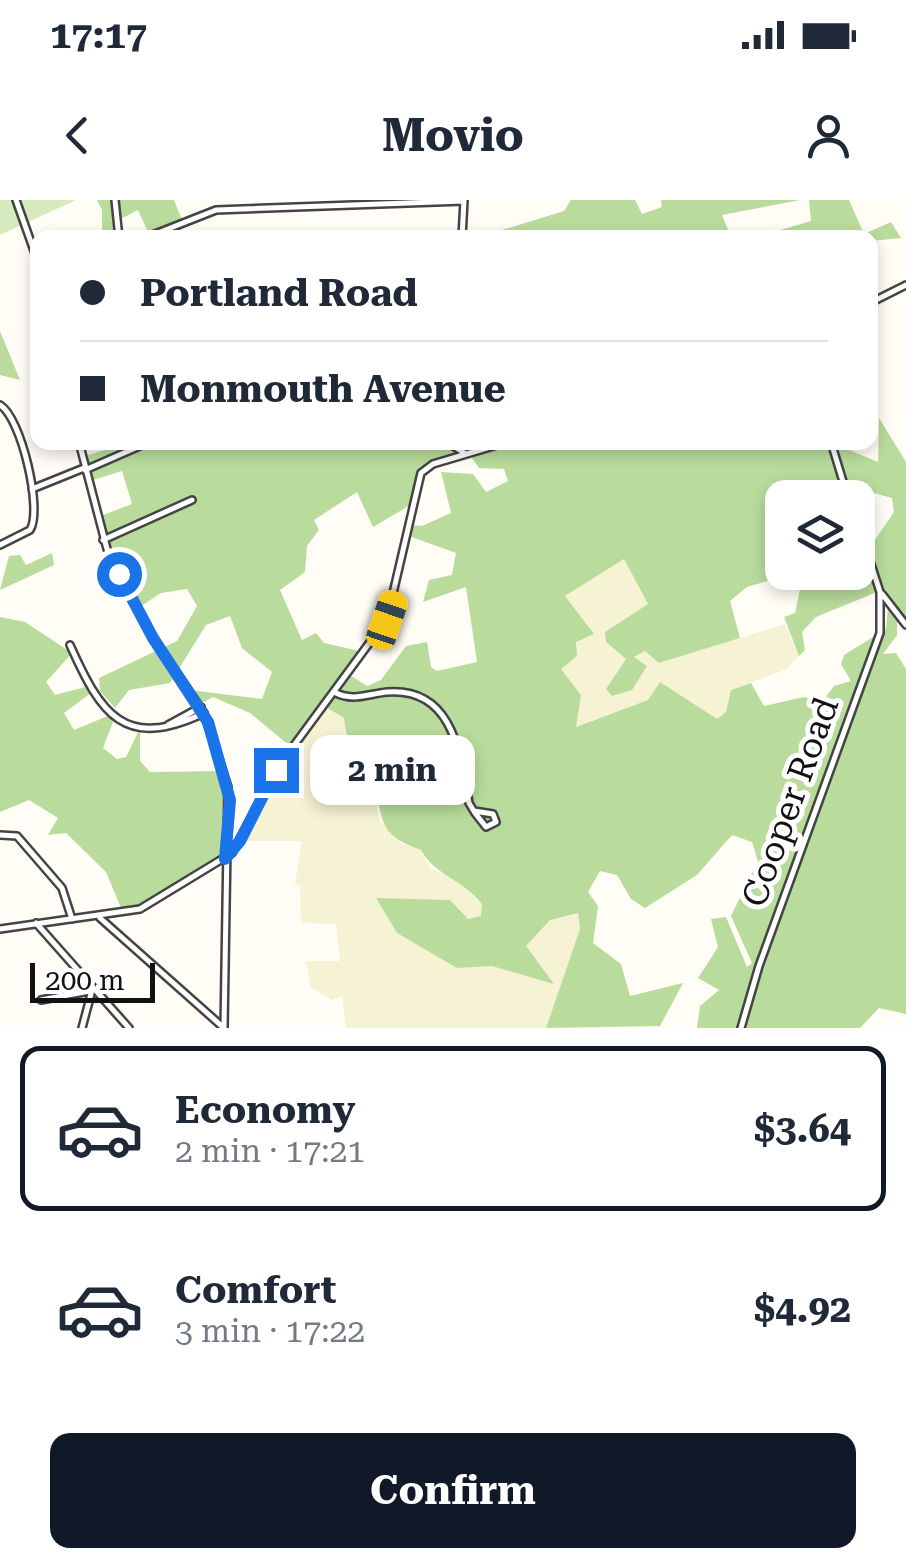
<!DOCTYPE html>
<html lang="en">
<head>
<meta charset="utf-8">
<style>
  :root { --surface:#fff; --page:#f2f2f3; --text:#1f2937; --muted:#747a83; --line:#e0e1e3; --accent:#111827 }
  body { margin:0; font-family:"Roboto Serif",serif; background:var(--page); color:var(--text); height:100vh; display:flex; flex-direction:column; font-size:38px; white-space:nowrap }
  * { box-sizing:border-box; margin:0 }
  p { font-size:32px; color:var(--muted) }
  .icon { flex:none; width:55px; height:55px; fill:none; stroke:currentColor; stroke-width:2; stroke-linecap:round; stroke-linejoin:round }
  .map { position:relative; height:828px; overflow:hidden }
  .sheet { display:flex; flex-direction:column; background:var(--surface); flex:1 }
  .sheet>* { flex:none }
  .guide { position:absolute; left:30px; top:30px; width:848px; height:220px; border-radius:20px; box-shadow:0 5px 15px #0003; display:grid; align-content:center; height:220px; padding:0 50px; background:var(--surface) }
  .buttons { position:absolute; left:765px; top:280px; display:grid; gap:20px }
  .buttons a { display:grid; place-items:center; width:110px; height:110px; border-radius:20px; background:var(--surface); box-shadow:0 5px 15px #0003; font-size:50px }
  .scale { position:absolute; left:30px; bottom:25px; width:125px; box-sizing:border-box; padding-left:10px; border:5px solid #111; border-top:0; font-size:28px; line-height:35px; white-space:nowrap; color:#111; -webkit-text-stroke:8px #fff; paint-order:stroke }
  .end { position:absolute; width:45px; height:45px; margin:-22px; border:12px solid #1a73e8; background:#fff; box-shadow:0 0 0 5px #fff }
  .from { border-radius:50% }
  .bubble { position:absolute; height:70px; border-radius:20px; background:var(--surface); box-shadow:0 5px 15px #0003; font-size:32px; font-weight:700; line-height:70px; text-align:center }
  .car { position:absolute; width:30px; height:60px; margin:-30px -15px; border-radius:12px; box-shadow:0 0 8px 2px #0007; background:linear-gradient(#f5c518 24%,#345 0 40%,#f5c518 0 76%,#345 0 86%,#f5c518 0) }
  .guide b { display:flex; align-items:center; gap:35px; height:95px; font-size:38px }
  .guide b+b { border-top:2px solid var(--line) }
  .guide i { width:25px; height:25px; background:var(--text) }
  ul { padding:18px 0 0; list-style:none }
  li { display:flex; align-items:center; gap:30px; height:165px; margin:0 20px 15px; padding:0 30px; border:5px solid transparent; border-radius:20px }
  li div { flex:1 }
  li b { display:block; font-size:38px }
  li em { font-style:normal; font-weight:700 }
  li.selected { border-color:var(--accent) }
  li>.icon { width:90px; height:90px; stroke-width:1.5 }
  .action { display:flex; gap:20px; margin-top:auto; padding:20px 50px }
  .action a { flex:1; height:115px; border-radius:20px; background:var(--accent); color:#fff; font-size:40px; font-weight:700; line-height:115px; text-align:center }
  .status { display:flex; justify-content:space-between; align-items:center; height:70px; padding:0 50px; background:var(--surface); direction:ltr }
  .status svg { height:28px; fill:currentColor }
  header { display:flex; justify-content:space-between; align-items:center; height:130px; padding:0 50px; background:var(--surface); font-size:45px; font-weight:700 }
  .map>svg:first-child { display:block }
  .farmland { fill:#f6f3d4 }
  .green { fill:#d5ebbd }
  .forest { fill:#b9dc9c }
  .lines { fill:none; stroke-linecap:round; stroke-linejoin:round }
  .minor-casing { stroke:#444; stroke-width:10 }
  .minor { stroke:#fff; stroke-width:5 }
  .route { stroke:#1a73e8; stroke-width:12 }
  .labels { text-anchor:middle; stroke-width:10; stroke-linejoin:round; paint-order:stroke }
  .street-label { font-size:35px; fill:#111; stroke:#fff }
</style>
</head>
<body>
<div class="status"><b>17:17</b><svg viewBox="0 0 49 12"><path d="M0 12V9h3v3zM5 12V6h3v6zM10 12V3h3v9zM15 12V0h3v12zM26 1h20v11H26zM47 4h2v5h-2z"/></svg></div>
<header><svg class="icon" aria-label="back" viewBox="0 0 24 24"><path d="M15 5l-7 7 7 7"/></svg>Movio<svg class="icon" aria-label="person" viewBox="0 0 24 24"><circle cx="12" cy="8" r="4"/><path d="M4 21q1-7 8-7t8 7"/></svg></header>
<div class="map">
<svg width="906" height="828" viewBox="0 0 906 828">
  <rect width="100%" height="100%" fill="#fffdf5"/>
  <path class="farmland" d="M624,359L649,404L606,442L626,458L606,489L633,457L645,451L660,463L785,424L799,456L787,469L731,490L726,512L717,519L648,500L575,527L561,468L577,456L565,396Z
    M324,506L344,518L347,546L372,584L379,619L401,643L421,650L430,668L467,685L482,704L481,717L468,719L377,698L397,733L457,767L492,766L552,783L525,746L550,720L579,713L580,729L546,828H346L342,796L332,800L310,787L306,761H340L336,724L301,723L300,685L295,684L302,641H240L291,547Z"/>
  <path class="green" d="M0,0H76L0,35Z"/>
  <path class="forest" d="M97,0H174L182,20L149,34L138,10L115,22L119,37H102V10Z
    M571,0H635L642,14L662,7L661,0H800L722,15L731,37H479L564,11Z
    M809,0H849L864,34L891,22L901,38L870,41V38L756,37L811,21Z
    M0,131L20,180L0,175Z
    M879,218L906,262V424L882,390L816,417L802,432L805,450L799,456L784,417L795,413L800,389L872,367L868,350L894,312L892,298L844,285L847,297L782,298L779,315L782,372L791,374L747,387L730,401L740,438L659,463L645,451L634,457L647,466L632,490L612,496L606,489L626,459L606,442L605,432L648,404L624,359L565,396L594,434L576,442L577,456L561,469L581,495L576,527L648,500L660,482L717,519L726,512L731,490L751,483L764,506L804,497L822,502L834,486L851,481L841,464L844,455L886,429L888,407L897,417V435L883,454L896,453L906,469V814L879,808L860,828H697L700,806L719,790L698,778L718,747L711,719L726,717L747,767L752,763L731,716L758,661L752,642L732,635L697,675L645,708L631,699L617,675L600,671L588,692L598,706L593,743L621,764L630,796L683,783L660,826L546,828L580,729L578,713L550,720L526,746L554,784L492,766L457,768L397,733L376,698L450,700L468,719L481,716L482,704C462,678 436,677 421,650C374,633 387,620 372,584C359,554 348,555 344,518L324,506L291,547L250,513L213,497L200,504L190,490L262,499L272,472L242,448L230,416L206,425L170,483L129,490L115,508L100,491L99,478L177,441L197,406L187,389L161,393L138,408L104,345L98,317L132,304L122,271L87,282L81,257L132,242L461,243L464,249L419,268L412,304L373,327L357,292L314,320L319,330L307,346L305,372L280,390L302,440L316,433L324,443L364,452L348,474L367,486L381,480L406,446L427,442L431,467L437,471L477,462L466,387L423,402L429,380L452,375L456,353L406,335L408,325L422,326L451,313L441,272L473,274L486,292L508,281L504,269L479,268L469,254L492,247L491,242H830L878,262Z
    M52,353L54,365L0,390L9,356L20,355L26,365Z
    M0,417L25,422L72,453L46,482L55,495L89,486L91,493L64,513L74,530L110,515L113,522L103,548L117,559L126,557L140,528V561L150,572L225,571L231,604L224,658L154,703L124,715L106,672L66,633L48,635L58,618L29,600L0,612Z"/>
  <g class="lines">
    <g class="minor-casing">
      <path id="minor" d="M16,0L38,62
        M115,0L119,38
        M145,38L216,10L464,1
        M462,38L464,0
        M870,103L906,85
        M0,205C21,217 43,310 30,330L0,345
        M79,242L107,349L153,438L204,513L228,587L224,828
        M447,242L466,254
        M831,242L848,298
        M85,270L149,242
        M32,289L84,268
        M103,340L192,300
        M882,394L906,425
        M70,445C101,514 124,551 204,513
        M334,492C353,502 367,494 387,492C453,487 460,553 469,603L475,613L486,627L496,622L493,614L474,611
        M168,525L201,507
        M0,635L17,636L62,688L72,719
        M100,718L224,828
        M36,723L129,828
        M0,729L140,709L232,653L284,559L387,419L421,273L433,264L507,242
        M41,800L95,790
        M82,828L91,794
        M741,828L759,766L880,433V392L858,324"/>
    </g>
    <use href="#minor" class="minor"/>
  </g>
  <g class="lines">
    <path class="route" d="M119,374L153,438L208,522L230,600L225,659L240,641L276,570"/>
  </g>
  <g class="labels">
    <g class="street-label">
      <text transform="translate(790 602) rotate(-70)" y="12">Cooper Road</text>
    </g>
  </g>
</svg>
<div class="buttons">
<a><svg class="icon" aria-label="layers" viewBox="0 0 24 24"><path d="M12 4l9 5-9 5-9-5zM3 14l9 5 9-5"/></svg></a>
</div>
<div class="scale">200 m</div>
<i class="end from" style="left:119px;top:374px"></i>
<i class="end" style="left:276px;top:570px"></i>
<div class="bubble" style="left:310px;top:535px;width:165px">2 min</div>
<i class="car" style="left:387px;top:420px;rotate:19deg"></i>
<div class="guide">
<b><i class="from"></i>Portland Road</b>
<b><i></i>Monmouth Avenue</b>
</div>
</div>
<section class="sheet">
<ul>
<li class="selected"><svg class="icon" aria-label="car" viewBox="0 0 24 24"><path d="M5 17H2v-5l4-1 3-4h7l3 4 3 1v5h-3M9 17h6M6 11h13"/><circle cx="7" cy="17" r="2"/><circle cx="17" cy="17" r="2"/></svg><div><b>Economy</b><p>2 min · 17:21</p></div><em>$3.64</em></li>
<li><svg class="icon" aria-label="car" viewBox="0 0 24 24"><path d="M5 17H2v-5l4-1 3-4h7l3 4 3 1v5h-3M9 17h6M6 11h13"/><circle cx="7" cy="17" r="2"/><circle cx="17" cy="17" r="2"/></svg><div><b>Comfort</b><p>3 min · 17:22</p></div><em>$4.92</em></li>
</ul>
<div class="action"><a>Confirm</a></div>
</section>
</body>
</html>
